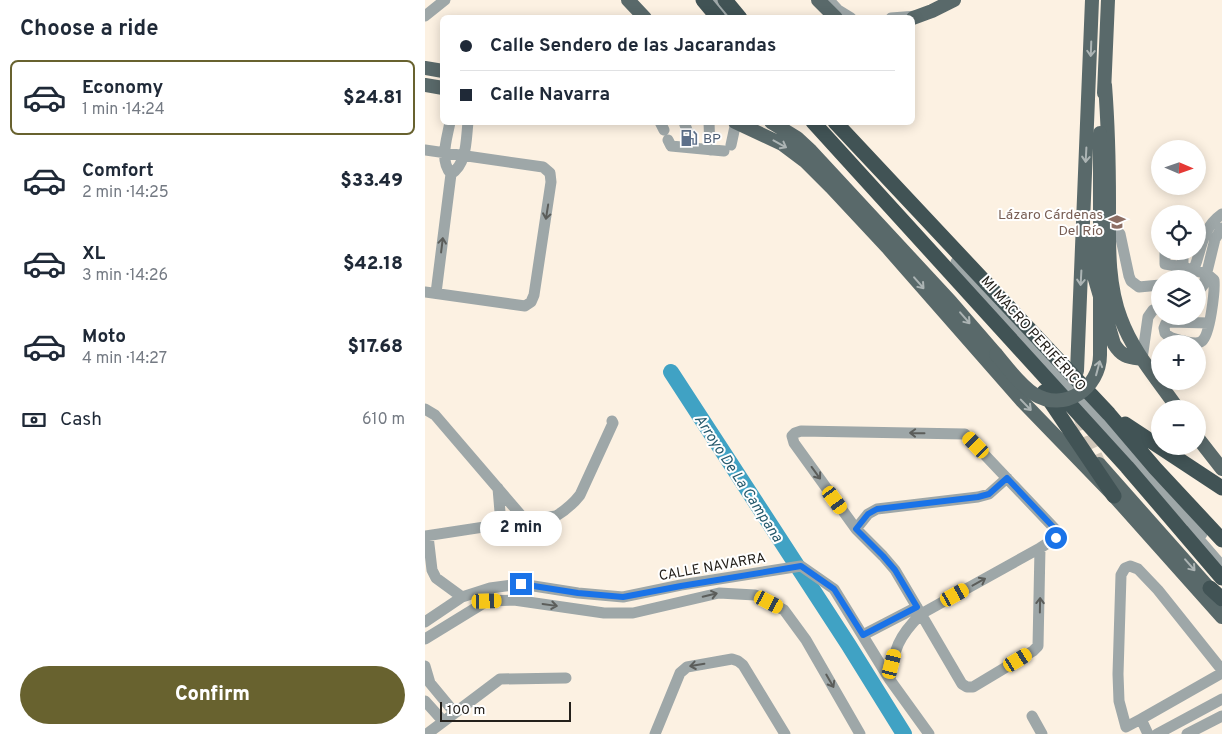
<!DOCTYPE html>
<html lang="en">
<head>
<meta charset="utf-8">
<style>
  :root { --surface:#fff; --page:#f6f6f7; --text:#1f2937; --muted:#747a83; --line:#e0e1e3; --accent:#68622f }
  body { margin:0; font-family:Overpass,sans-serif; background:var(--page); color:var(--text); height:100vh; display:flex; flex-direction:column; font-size:19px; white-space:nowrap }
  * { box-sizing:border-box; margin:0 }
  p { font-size:16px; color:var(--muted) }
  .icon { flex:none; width:28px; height:28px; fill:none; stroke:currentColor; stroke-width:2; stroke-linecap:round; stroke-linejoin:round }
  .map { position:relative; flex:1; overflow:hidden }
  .panel { display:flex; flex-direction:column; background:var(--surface); width:425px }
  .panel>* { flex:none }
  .top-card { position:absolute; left:15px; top:15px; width:475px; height:110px; border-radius:8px; box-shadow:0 2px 12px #0003; display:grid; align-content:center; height:110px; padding:0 20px; background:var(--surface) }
  .needle { width:32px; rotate:92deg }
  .controls { position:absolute; left:726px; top:140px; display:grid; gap:10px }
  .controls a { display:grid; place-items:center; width:55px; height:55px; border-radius:50%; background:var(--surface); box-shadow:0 2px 12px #0003; font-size:25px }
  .scale { position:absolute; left:15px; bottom:12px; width:131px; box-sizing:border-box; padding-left:5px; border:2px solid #24201b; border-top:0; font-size:14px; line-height:18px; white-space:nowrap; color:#24201b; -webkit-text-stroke:4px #fff; paint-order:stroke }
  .end { position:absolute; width:22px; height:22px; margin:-11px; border:6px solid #1a73e8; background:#fff; box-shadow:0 0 0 2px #fff }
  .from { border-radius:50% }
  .bubble { position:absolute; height:35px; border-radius:18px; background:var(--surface); box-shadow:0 2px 12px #0003; font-size:16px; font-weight:800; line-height:35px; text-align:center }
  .car { position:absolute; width:15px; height:30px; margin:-15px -8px; border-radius:6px; box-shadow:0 0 4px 1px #0007; background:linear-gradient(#f5c518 24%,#345 0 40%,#f5c518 0 76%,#345 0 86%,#f5c518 0) }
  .top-card b { display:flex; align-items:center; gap:18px; height:48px; font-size:19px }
  .top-card b+b { border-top:1px solid var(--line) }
  .top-card i { width:12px; height:12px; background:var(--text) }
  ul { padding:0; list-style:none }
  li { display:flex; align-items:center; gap:15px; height:75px; margin:0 10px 8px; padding:0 10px; border:2px solid transparent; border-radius:8px }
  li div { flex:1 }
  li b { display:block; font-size:19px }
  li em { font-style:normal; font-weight:800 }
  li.on { border-color:var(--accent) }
  li>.icon { width:45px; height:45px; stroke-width:1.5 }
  h2 { padding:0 20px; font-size:22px; line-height:60px }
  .pay { display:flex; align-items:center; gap:12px; height:55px; padding:0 20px; font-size:19px }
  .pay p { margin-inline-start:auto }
  .cta { display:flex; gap:10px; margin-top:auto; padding:10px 20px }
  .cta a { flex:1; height:58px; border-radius:30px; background:var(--accent); color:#fff; font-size:20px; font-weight:800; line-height:58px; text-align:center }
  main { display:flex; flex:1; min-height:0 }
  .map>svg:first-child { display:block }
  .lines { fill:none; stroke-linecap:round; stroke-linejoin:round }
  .river { stroke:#40a2c4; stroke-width:16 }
  .major-tunnel { stroke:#d1c7ba; stroke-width:14; stroke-dasharray:14 7; stroke-linecap:butt }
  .minor { stroke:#9ea7a8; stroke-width:11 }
  .major { stroke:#59696a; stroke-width:14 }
  .highway { stroke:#415355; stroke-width:15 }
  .major-bridge { stroke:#59696a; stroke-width:14 }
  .oneway { stroke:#acb4b4 }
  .oneway2 { stroke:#5b5d5a }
  .route { stroke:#1a73e8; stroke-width:6 }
  .labels { text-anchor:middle; stroke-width:4; stroke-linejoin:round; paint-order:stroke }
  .service-label { font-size:14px; fill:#4e5e75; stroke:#fff; text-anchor:start }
  .education-label { font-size:14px; fill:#785e54; stroke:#fff; text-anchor:end }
  .street-label { font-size:14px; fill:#24201b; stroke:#fff }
  .water-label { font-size:15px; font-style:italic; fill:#265a6d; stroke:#fff }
</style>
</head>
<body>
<main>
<section class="panel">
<h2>Choose a ride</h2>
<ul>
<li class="on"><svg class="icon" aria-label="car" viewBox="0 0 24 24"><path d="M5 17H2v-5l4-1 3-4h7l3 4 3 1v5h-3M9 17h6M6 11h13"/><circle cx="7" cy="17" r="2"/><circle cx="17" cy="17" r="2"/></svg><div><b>Economy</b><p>1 min · 14:24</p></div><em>$24.81</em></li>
<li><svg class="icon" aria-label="car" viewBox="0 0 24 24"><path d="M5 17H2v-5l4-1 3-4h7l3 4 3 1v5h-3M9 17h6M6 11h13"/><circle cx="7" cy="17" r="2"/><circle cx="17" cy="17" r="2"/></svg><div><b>Comfort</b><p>2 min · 14:25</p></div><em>$33.49</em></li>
<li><svg class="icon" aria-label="car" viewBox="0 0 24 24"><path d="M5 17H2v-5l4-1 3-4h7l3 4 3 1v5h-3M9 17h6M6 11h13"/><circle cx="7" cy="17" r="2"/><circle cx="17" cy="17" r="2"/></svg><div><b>XL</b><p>3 min · 14:26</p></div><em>$42.18</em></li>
<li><svg class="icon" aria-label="car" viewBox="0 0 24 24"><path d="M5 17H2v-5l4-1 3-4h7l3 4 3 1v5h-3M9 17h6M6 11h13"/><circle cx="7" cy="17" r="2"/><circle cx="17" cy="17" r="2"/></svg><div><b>Moto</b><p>4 min · 14:27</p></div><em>$17.68</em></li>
</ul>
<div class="pay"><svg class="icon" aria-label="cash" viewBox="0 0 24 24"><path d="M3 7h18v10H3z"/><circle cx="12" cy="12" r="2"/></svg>Cash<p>610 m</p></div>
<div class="cta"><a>Confirm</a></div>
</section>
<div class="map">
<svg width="797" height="734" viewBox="0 0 797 734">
  <rect width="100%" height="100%" fill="#fcf1e2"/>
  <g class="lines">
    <path class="river" d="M246,372L423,644L479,734"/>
    <path class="major-tunnel" d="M655,416L663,440L674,464"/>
    <path class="minor" d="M287,0L303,18
      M404,0L413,10L426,18
      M0,16L20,0
      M466,18L492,16
      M235,122L239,130
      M259,122L263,133
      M284,122L285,150
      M243,140L246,146L299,151
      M306,145L311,122
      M0,150L118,167L125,173L126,182L109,295L106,302L100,306L0,292
      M26,174C42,164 41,140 43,122
      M684,222L695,234L704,276L706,281L714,287L735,285
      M740,251V264L758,267
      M758,251V267L782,274L789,280C790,291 785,335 777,341C772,345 764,342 758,341C751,339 745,339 740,333L739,328L741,323L745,322L784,323
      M531,262L777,534
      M764,279C778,257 772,232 797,214
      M11,293L26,174C14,160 22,139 25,122
      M772,293L779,284L790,239L797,228
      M717,359L723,317L728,310L735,308
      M0,409L10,415L100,520
      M73,488L76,524
      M431,529L443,514L452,509L553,497L564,494L582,478
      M766,530L797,566
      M0,536L131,516C141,510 148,504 155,495L188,423L187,421
      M3,536L7,570L11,578L37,597
      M0,622L37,597L65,588L96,584L153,593L198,597L256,585L376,566L409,589L465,680L504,734
      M438,635L492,607
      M0,639L62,601L89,600L179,613H208L294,593L330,595L359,610L381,640L435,734
      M0,666L5,683L29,712
      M465,680C469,649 473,637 496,614L615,548L631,538V530L540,434L376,431L370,433L367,436L369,443L431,529L458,556L470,570L496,614L537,684L542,687H548L608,651L613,646L615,548
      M0,701L18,721
      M607,716L617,734
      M716,719L797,673
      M2,734L75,679L141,678
      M230,734L255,673L262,667L307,659L313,661L318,665L360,734
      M723,734L716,719L701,727L694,701L693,674L696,575L700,568L705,566L713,569L733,590L797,670
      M732,734L797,699
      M762,734L797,716"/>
    <path class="major" d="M203,0L220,18
      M393,0L411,18
      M488,18L507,11L529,0
      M0,68L18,71
      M0,85L18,88
      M680,85C683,124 684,163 684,203C684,241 682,283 696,319C708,352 733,380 753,409
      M679,93L683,0
      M310,122L357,144L381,162L406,187L462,247L597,401L689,496L797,617
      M346,122L372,138L386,151L526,302L571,354
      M664,242L669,276L689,344C697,357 703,357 717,359
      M652,371L667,0
      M772,437L797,469
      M674,464L791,596"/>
    <path class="highway" d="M278,0L293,18
      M300,0L315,18
      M388,122L702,467L797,578
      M410,122L684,414L730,468L797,540
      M619,392L689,496
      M700,424L797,488
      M785,588L797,599"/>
    <path class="major-bridge" d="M571,354C582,367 594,384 609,394C639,413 675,388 675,355V133"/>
  </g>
  <defs><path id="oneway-shaft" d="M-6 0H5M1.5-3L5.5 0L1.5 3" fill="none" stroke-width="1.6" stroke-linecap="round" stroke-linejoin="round" transform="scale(1.25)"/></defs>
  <g class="oneway">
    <use href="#oneway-shaft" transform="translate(666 49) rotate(92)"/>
    <use href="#oneway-shaft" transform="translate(355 144) rotate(29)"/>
    <use href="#oneway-shaft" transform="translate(661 155) rotate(93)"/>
    <use href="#oneway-shaft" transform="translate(656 278) rotate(93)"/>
    <use href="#oneway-shaft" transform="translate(494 283) rotate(49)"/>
    <use href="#oneway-shaft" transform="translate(540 318) rotate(49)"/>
    <use href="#oneway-shaft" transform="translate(673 368) rotate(-75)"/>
    <use href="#oneway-shaft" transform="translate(601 405) rotate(46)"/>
    <use href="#oneway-shaft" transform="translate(765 565) rotate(49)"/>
  </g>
  <g class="oneway2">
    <use href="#oneway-shaft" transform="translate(122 212) rotate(99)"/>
    <use href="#oneway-shaft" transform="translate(17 245) rotate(-83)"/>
    <use href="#oneway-shaft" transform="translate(492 433) rotate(-179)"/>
    <use href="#oneway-shaft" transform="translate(391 473) rotate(54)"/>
    <use href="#oneway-shaft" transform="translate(554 582) rotate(-29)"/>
    <use href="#oneway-shaft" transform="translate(285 595) rotate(-13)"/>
    <use href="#oneway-shaft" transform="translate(125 605) rotate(8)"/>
    <use href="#oneway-shaft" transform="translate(615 605) rotate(-89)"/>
    <use href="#oneway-shaft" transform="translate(272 665) rotate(171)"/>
    <use href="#oneway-shaft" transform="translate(405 681) rotate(60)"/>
  </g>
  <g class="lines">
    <path class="route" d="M96,584L153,593L198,597L256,586L376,566L409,589L438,635L492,607L470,570L458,556L431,529L443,514L452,509L553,497L564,494L582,478L631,530V538"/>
  </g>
  <defs>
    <g id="fuel-bare" transform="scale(1.35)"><path d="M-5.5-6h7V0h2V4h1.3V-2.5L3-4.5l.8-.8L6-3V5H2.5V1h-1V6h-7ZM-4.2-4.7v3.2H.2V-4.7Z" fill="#5c6f8a" stroke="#fff" stroke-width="2.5" paint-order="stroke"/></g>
    <g id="school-bare" transform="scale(1.35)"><path d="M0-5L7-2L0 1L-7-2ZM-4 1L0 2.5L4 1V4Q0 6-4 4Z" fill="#8d6e63" stroke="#fff" stroke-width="2.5" paint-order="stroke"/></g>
  </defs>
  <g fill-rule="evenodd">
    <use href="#fuel-bare" x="264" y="138"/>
    <use href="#school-bare" x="692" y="222"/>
  </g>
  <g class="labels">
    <g class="service-label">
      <text x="278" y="143">BP</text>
    </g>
    <g class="education-label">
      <text x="678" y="219">Lázaro Cárdenas<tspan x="678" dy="16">Del Río</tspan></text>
    </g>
    <g class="street-label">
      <text transform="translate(609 333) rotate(48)" y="5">MI MACRO PERIFÉRICO</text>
      <text transform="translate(287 566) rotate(-10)" y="5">CALLE NAVARRA</text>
    </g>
    <g class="water-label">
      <text transform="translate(314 478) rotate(57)" y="5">Arroyo De La Campana</text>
    </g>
  </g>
</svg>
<div class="controls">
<a><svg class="needle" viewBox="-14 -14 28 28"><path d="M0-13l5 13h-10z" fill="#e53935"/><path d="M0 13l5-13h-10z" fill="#747a83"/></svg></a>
<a><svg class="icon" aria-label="locate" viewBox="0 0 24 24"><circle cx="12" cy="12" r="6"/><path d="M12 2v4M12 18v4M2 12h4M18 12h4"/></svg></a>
<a><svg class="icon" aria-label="layers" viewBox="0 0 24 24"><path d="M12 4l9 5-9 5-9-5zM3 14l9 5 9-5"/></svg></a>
<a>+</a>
<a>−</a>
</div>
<div class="scale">100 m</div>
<i class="end from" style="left:631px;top:538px"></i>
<i class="end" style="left:96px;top:584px"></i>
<div class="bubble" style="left:55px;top:511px;width:82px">2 min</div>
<i class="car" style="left:551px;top:445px;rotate:316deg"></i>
<i class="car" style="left:410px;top:500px;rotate:144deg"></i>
<i class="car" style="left:530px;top:595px;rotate:61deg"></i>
<i class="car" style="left:62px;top:601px;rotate:88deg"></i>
<i class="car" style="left:344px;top:602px;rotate:117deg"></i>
<i class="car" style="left:593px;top:660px;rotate:59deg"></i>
<i class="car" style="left:467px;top:664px;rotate:14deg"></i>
<div class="top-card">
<b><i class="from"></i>Calle Sendero de las Jacarandas</b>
<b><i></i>Calle Navarra</b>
</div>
</div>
</main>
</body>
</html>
